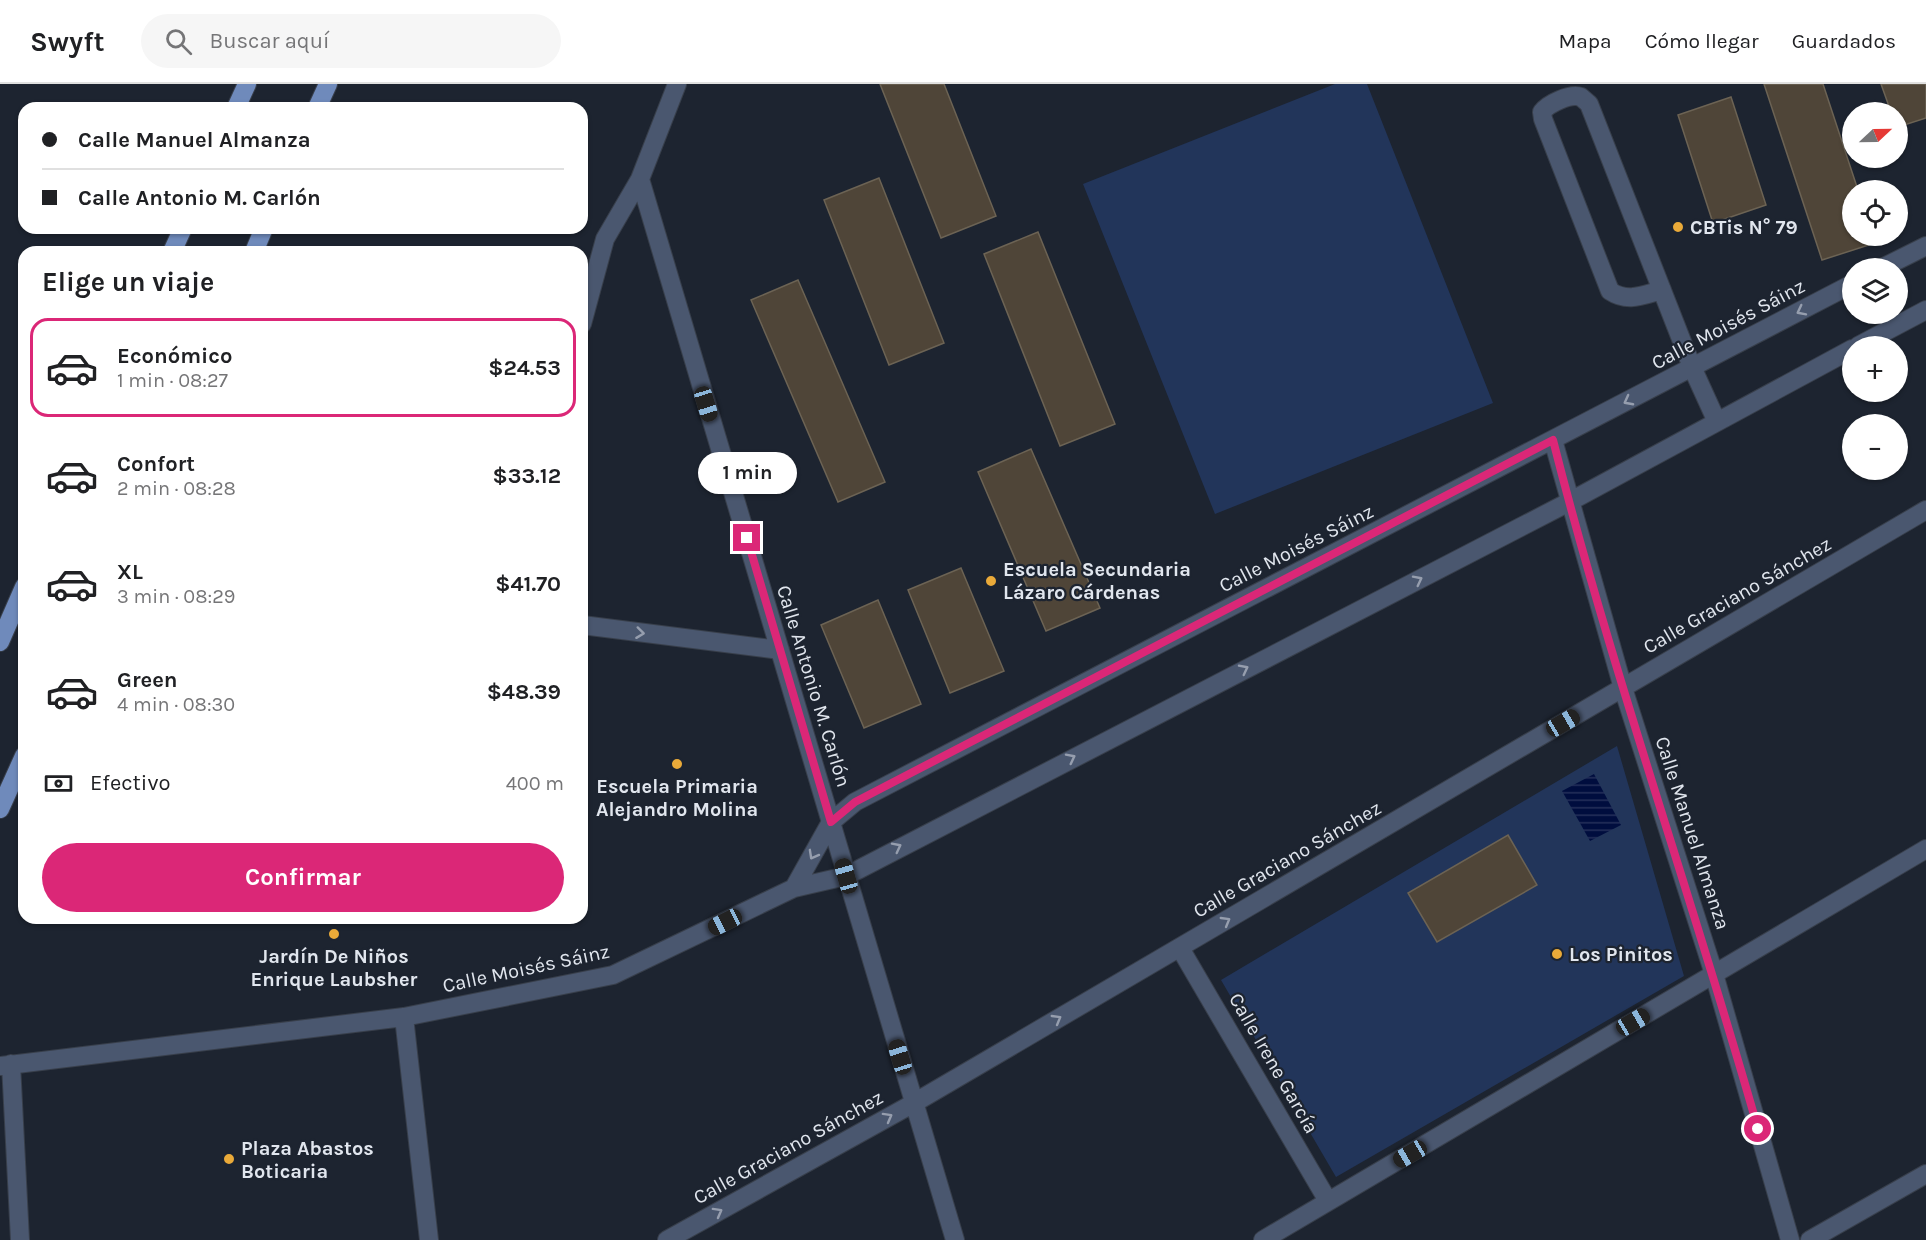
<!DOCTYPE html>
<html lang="es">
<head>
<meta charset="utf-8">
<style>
  :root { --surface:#fff; --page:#f6f6f6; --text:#202124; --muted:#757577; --line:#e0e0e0; --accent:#db2777 }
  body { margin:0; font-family:Karla,sans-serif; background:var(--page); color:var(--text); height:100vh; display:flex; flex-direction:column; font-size:22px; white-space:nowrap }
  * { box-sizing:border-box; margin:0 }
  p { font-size:20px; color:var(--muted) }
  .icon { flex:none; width:33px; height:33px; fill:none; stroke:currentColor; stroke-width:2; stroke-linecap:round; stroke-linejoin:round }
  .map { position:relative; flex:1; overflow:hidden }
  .side { position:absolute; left:18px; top:162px; width:570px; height:678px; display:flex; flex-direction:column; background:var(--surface); border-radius:18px; box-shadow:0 2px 4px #0004 }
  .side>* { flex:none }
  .top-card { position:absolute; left:18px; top:18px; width:570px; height:132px; border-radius:18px; box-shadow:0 2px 4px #0004; display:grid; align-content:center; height:132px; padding:0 24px; background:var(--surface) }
  .needle { width:39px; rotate:68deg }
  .fabs { position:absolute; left:1842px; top:18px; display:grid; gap:12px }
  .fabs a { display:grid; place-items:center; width:66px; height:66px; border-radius:50%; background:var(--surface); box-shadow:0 2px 4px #0004; font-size:30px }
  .end { position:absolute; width:27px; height:27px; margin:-14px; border:8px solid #db2777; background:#fff; box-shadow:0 0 0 3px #fff }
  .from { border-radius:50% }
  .bubble { position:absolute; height:42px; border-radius:21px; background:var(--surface); box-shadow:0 2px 4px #0004; font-size:20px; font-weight:700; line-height:42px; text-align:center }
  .car { position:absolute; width:18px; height:36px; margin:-18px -9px; border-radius:8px; box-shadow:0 0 4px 2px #0007; background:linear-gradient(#222 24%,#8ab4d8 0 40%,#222 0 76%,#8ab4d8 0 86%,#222 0) }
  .top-card b { display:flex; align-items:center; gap:21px; height:57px; font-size:22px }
  .top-card b+b { border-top:2px solid var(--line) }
  .top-card i { width:15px; height:15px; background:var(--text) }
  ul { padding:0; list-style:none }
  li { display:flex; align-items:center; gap:18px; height:99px; margin:0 12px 9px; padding:0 12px; border:3px solid transparent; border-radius:18px }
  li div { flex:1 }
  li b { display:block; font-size:22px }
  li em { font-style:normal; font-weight:700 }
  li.selected { border-color:var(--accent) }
  li>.icon { width:54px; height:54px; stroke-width:1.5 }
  h2 { padding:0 24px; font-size:27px; line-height:72px }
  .pay { display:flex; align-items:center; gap:15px; height:66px; padding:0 24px; font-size:22px }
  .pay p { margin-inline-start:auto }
  .action { display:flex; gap:12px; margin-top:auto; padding:12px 24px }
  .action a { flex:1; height:69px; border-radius:36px; background:var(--accent); color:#fff; font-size:24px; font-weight:700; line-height:69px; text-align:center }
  header { display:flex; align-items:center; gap:36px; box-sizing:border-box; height:84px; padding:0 30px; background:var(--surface); border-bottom:2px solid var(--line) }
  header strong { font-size:28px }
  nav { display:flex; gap:33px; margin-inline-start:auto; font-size:21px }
  .search { width:420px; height:54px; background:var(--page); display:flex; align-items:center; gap:15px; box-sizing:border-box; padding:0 21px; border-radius:33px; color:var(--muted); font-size:22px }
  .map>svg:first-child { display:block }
  .pitch { fill:#22355a }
  .water { fill:url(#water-rules) }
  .building { fill:#4f4538; stroke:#6c6354; stroke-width:1.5 }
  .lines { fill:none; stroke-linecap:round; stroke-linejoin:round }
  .minor-casing { stroke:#383f4b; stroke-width:20 }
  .major-casing { stroke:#383f4b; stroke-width:20 }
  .minor { stroke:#4a576f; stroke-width:18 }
  .major { stroke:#6f8abb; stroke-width:18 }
  .oneway { stroke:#969eae }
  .route { stroke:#db2777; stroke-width:8 }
  .poi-dot { fill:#eaaa39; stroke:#1d2430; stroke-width:2 }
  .labels { text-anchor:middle; stroke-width:4.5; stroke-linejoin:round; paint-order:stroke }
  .poi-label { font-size:20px; font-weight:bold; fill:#e1e6ee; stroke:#1d2430; text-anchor:start }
  .street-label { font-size:20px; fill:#e1e6ee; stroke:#1d2430 }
</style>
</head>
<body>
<header>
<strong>Swyft</strong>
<div class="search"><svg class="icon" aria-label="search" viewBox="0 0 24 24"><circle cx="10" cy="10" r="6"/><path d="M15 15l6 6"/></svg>Buscar aquí</div>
<nav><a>Mapa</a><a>Cómo llegar</a><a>Guardados</a></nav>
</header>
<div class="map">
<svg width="1926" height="1156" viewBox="0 0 1926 1156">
  <defs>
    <pattern id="water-rules" width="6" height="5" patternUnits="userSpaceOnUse" patternTransform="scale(1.5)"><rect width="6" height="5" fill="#000d3e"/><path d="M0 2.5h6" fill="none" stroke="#25305a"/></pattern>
  </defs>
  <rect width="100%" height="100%" fill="#1d2430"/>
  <path class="pitch" d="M1335,0H1367L1493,319L1215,430L1083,100Z
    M1617,662L1684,892L1336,1093L1221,896Z"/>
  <path class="water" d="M1594,690L1621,741L1590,757L1562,707Z"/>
  <path class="building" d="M880,0H944L996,132L941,154Z
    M1764,0H1823L1858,106H1852V152H1873L1875,159L1822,176Z
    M1881,0H1926V34L1898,43V28H1891Z
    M1731,13L1766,121L1713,139L1678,31Z
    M879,94L944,259L889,281L824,116Z
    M1038,148L1115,340L1060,362L984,170Z
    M798,196L885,398L838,418L751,216Z
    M1031,365L1100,524L1046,547L978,388Z
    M961,484L1004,587L950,609L908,506Z
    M878,516L921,620L864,644L821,541Z
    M1508,751L1537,801L1437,858L1408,809Z"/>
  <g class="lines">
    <g class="minor-casing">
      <path id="minor" d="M640,95L955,1156
        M1882,184L1926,162
        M1662,206C1643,211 1628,219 1610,207L1543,35L1542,28C1548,20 1570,9 1581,13C1581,13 1588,19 1589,20L1692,283L1717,338
        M582,240L605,155L640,95L677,0
        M1858,262L1926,226
        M1553,356L1623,604L1714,890L1790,1156
        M582,541L780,566
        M794,804L831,738L855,718L1852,200
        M1180,864L1328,1117
        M404,933L429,1156
        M11,980L20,1156
        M0,982L404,933L613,891L794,804L846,792L1569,418L1852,265
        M667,1156L914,1019L1926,426
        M1263,1156L1926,765
        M1810,1156L1926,1090"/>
    </g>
    <g class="major-casing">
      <path id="major" d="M236,24L247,0
        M317,24L328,0
        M172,168L183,144
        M254,168L264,144
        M0,558L24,503
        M0,725L24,672"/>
    </g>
    <use href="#minor" class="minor"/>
    <use href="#major" class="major"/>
  </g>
  <defs><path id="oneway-chevron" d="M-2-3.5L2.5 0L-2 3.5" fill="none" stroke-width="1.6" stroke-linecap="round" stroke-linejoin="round" transform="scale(1.5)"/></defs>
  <g class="oneway">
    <use href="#oneway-chevron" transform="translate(1801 227) rotate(153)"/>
    <use href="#oneway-chevron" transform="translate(1628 317) rotate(152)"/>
    <use href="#oneway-chevron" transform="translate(1418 496) rotate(-27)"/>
    <use href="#oneway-chevron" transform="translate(640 549) rotate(7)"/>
    <use href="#oneway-chevron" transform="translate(1244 585) rotate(-27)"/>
    <use href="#oneway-chevron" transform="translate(1071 674) rotate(-27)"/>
    <use href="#oneway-chevron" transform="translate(897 763) rotate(-27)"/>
    <use href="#oneway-chevron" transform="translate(813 771) rotate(119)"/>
    <use href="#oneway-chevron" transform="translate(1226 837) rotate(-30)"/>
    <use href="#oneway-chevron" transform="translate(1057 935) rotate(-30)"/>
    <use href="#oneway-chevron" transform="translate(888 1033) rotate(-29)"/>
    <use href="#oneway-chevron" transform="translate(718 1128) rotate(-29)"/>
  </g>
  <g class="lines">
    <path class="route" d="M747,454L831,738L855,718L1553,356C1612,589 1693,815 1758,1045"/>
  </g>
  <g class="poi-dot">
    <circle cx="1678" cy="143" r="6"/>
    <circle cx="991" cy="497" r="6"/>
    <circle cx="677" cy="680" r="6"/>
    <circle cx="334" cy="850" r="6"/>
    <circle cx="1557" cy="870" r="6"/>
    <circle cx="229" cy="1075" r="6"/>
  </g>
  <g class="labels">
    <g class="poi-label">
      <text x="1690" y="150">CBTis N° 79</text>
      <text x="1003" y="492">Escuela Secundaria<tspan x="1003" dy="23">Lázaro Cárdenas</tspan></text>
      <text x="677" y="709" text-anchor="middle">Escuela Primaria<tspan x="677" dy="23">Alejandro Molina</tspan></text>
      <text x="1569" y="877">Los Pinitos</text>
      <text x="334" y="879" text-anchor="middle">Jardín De Niños<tspan x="334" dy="23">Enrique Laubsher</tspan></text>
      <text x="241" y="1071">Plaza Abastos<tspan x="241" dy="23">Boticaria</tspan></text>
    </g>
    <g class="street-label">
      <text transform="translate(1728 240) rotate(-28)" y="7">Calle Moisés Sáinz</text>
      <text transform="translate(1296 464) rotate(-27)" y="7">Calle Moisés Sáinz</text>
      <text transform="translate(1737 511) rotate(-30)" y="7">Calle Graciano Sánchez</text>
      <text transform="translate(814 602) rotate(73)" y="7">Calle Antonio M. Carlón</text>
      <text transform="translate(1693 749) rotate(72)" y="7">Calle Manuel Almanza</text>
      <text transform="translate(1287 775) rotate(-30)" y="7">Calle Graciano Sánchez</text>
      <text transform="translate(526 884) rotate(-12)" y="7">Calle Moisés Sáinz</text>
      <text transform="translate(1274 979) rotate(60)" y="7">Calle Irene García</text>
      <text transform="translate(788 1063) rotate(-29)" y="7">Calle Graciano Sánchez</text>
    </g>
  </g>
</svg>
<div class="fabs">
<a><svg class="needle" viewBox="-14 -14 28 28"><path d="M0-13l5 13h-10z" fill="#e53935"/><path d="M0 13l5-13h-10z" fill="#757577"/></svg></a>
<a><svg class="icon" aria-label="locate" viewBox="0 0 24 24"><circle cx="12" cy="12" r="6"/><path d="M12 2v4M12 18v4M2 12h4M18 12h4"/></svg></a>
<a><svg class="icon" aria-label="layers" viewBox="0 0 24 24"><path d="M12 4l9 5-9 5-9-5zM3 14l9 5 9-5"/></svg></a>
<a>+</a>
<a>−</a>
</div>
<i class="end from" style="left:1758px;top:1045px"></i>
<i class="end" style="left:747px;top:454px"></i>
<div class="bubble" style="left:698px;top:368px;width:99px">1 min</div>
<i class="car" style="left:706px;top:320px;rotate:163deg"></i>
<i class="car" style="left:1563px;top:639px;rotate:60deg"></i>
<i class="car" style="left:846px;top:792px;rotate:344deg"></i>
<i class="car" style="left:725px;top:838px;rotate:243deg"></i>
<i class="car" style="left:1633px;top:938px;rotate:60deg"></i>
<i class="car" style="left:900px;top:973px;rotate:343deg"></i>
<i class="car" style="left:1410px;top:1070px;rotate:240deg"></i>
<div class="top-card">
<b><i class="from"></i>Calle Manuel Almanza</b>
<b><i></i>Calle Antonio M. Carlón</b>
</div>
<section class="side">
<h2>Elige un viaje</h2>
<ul>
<li class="selected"><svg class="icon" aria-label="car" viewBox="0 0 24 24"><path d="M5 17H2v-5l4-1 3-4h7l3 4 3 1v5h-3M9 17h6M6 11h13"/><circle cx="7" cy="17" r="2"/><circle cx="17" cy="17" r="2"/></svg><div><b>Económico</b><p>1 min · 08:27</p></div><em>$24.53</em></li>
<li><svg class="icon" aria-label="car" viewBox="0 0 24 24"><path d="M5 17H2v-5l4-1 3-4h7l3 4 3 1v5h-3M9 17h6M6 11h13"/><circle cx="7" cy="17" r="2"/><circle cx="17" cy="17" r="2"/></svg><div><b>Confort</b><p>2 min · 08:28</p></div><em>$33.12</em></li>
<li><svg class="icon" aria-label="car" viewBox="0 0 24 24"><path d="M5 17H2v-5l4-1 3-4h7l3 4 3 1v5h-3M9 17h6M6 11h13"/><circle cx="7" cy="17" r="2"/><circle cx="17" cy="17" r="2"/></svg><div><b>XL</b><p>3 min · 08:29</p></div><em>$41.70</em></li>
<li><svg class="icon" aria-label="car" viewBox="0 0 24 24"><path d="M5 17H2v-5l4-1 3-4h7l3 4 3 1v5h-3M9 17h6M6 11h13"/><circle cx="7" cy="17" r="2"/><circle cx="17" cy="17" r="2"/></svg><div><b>Green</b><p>4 min · 08:30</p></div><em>$48.39</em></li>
</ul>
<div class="pay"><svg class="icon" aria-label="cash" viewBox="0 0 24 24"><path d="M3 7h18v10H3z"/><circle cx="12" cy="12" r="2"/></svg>Efectivo<p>400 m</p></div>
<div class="action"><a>Confirmar</a></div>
</section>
</div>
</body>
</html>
